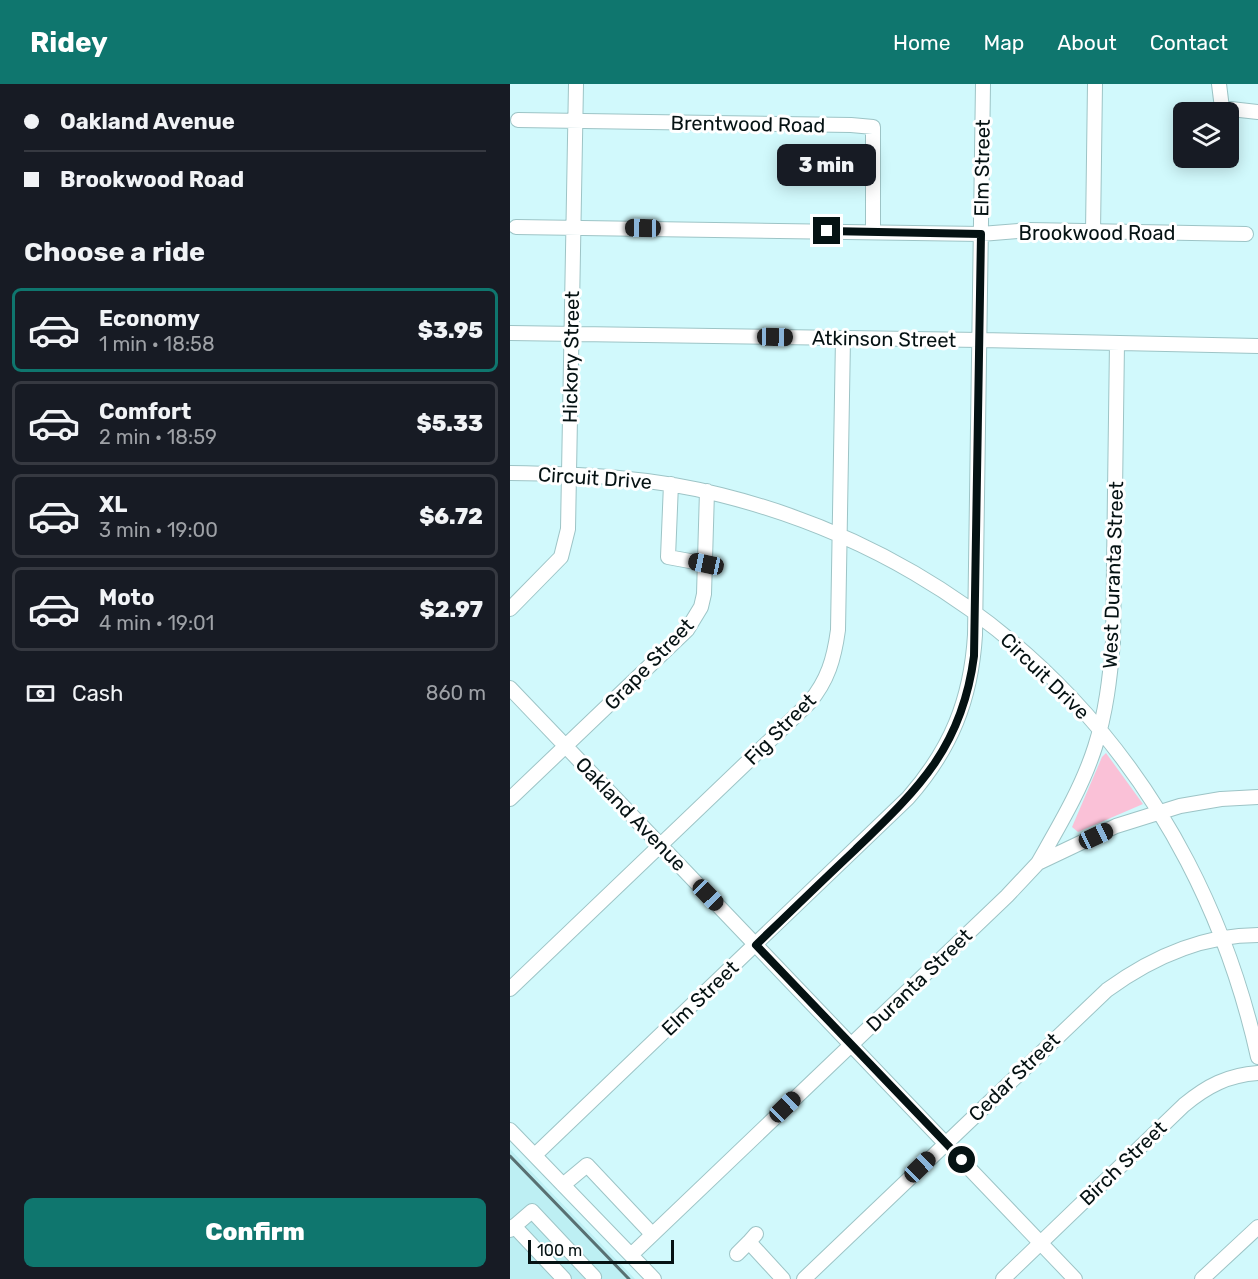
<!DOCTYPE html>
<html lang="en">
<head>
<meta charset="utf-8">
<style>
  :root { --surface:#171b24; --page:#242831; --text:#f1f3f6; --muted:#9ea1a6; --line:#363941; --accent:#0f766e }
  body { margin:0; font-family:Rubik,sans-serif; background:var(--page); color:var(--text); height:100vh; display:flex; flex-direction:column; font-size:22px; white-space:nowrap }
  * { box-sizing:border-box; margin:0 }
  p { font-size:20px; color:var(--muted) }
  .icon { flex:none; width:33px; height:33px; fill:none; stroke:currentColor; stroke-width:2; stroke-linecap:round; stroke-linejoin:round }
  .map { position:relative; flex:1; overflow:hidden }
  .panel { display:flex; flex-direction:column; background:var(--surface); width:510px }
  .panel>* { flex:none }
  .banner { display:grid; align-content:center; height:132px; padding:0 24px; background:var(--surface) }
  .controls { position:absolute; left:663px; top:18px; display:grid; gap:12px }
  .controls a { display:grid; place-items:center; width:66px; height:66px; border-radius:9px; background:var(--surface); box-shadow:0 3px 15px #0003; font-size:30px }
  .scale { position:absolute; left:18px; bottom:15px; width:146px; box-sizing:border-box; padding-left:6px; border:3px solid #051213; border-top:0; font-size:16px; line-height:21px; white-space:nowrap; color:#051213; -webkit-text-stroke:4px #fff; paint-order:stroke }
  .end { position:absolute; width:27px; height:27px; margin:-14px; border:8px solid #051213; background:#fff; box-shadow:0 0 0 3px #fff }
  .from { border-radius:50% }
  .bubble { position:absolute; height:42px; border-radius:9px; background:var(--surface); box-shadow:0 3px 15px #0003; font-size:20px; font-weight:800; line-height:42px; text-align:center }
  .car { position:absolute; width:18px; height:36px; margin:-18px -9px; border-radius:8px; box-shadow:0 0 4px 2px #0007; background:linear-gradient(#222 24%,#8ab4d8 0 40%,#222 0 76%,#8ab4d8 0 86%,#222 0) }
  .banner b { display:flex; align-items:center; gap:21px; height:57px; font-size:22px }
  .banner b+b { border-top:2px solid var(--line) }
  .banner i { width:15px; height:15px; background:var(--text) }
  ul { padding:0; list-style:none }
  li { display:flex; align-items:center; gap:18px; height:84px; margin:0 12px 9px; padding:0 12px; border:3px solid var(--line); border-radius:9px }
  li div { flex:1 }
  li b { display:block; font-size:22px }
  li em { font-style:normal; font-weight:800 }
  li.current { border-color:var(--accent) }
  li>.icon { width:54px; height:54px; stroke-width:1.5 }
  h2 { padding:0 24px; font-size:27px; line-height:72px }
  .pay { display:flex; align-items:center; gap:15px; height:66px; padding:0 24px; font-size:22px }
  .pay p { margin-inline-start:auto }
  .button { display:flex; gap:12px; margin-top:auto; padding:12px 24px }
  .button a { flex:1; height:69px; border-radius:9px; background:var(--accent); color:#fff; font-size:24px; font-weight:800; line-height:69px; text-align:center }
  header { display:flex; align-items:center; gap:36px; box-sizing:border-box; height:84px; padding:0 30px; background:var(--accent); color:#fff }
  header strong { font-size:28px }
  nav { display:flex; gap:33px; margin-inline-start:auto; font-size:21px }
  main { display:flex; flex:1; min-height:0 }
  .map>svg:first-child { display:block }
  .built { fill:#bdeff3 }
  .green { fill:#fac1d7 }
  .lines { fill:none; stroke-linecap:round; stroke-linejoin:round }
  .minor-casing { stroke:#9dc4c6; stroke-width:16 }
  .minor { stroke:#fff; stroke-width:14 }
  .rail { stroke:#587072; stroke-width:3 }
  .route { stroke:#051213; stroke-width:8 }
  .labels { text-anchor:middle; stroke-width:6; stroke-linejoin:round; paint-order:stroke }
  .street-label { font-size:20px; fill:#051213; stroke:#fff }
</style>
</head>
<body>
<header>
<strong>Ridey</strong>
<nav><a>Home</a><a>Map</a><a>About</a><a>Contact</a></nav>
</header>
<main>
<section class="panel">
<div class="banner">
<b><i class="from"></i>Oakland Avenue</b>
<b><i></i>Brookwood Road</b>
</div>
<h2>Choose a ride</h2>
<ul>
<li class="current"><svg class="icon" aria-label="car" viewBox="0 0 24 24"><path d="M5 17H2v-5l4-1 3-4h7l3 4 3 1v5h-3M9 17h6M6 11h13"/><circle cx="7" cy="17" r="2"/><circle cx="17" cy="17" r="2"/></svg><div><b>Economy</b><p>1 min · 18:58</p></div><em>$3.95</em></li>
<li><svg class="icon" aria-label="car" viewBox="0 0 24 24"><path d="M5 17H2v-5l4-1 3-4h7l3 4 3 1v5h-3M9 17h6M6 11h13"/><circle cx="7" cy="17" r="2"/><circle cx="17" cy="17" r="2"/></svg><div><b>Comfort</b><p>2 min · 18:59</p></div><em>$5.33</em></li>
<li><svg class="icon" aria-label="car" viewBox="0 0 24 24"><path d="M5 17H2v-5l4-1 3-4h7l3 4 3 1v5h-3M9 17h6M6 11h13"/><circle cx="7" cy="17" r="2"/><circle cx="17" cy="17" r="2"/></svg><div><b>XL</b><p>3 min · 19:00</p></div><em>$6.72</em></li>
<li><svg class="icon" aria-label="car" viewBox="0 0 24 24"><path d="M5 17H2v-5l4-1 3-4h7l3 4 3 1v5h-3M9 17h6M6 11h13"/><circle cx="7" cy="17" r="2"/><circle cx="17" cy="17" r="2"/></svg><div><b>Moto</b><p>4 min · 19:01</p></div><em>$2.97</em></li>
</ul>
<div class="pay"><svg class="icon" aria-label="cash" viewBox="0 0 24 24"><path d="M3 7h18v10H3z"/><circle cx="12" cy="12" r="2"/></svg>Cash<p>860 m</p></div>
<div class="button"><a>Confirm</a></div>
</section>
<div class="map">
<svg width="748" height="1195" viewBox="0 0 748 1195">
  <rect width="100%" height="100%" fill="#d1f9fc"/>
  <path class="built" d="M0,1065L34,1101L125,1195H0Z"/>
  <path class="green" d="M596,669L633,720L568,748L562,743L592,673Z"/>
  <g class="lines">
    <g class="minor-casing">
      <path id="minor" d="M709,0L712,24L748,28
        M8,36L341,41L363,43V148
        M6,143L471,150L519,146L736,150
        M583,148L585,0
        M0,249L470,256L748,262
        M0,389C72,390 142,393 211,411C491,481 686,694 748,973
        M161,400L158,473L196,480
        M0,525L51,473L58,445L66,0
        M0,604L565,1195
        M0,715L177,546L191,523L194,510L197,407
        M528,779C549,742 572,704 585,663C596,629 600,593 603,558L607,259
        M0,905L299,619C318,596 324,575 328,546L333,254
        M0,1046L144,1195
        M25,1071L398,714C441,665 461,616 465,551L473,0
        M53,1101L77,1081L142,1150
        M4,1142L54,1195
        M0,1146L22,1127L84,1193L83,1195
        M246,1150L239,1158L273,1195
        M227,1170L239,1158
        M121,1171L497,812L528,779L606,742L670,722L711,715L748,713
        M294,1195L597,906C641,874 692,851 748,851
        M493,1195L674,1021C697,1002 718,991 748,989
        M692,1195L748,1143"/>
    </g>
    <use href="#minor" class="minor"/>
    <path class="rail" d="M0,1072L119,1195"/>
  </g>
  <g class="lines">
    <path class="route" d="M317,147L471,150L464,572C452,664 408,705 345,766C312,797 279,829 246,861L452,1076"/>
  </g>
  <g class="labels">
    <g class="street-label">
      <text transform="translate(238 40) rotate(1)" y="7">Brentwood Road</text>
      <text transform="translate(472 84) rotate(-89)" y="7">Elm Street</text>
      <text x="587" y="156">Brookwood Road</text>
      <text transform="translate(374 255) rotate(1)" y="7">Atkinson Street</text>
      <text transform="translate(61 273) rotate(-89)" y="7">Hickory Street</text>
      <text transform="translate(85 394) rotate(4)" y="7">Circuit Drive</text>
      <text transform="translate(603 491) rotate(-88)" y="7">West Duranta Street</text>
      <text transform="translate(139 580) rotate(-46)" y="7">Grape Street</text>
      <text transform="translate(535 592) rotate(44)" y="7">Circuit Drive</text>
      <text transform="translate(270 645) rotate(-45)" y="7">Fig Street</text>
      <text transform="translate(121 730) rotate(46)" y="7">Oakland Avenue</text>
      <text transform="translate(409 896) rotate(-44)" y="7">Duranta Street</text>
      <text transform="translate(190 914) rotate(-44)" y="7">Elm Street</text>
      <text transform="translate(504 993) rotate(-44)" y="7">Cedar Street</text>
      <text transform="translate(613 1079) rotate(-44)" y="7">Birch Street</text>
    </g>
  </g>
</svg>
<div class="controls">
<a><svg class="icon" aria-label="layers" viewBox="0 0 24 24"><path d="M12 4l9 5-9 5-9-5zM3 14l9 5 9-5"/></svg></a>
</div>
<div class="scale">100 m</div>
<i class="end from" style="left:452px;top:1076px"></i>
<i class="end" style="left:317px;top:147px"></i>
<div class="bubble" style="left:267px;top:60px;width:99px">3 min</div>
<i class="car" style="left:133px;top:144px;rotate:271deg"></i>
<i class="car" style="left:265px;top:253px;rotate:91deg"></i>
<i class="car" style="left:196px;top:480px;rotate:282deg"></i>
<i class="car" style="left:586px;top:752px;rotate:65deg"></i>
<i class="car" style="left:198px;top:811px;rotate:136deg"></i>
<i class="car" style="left:275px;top:1023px;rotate:46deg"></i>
<i class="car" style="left:410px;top:1083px;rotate:46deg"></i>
</div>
</main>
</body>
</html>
